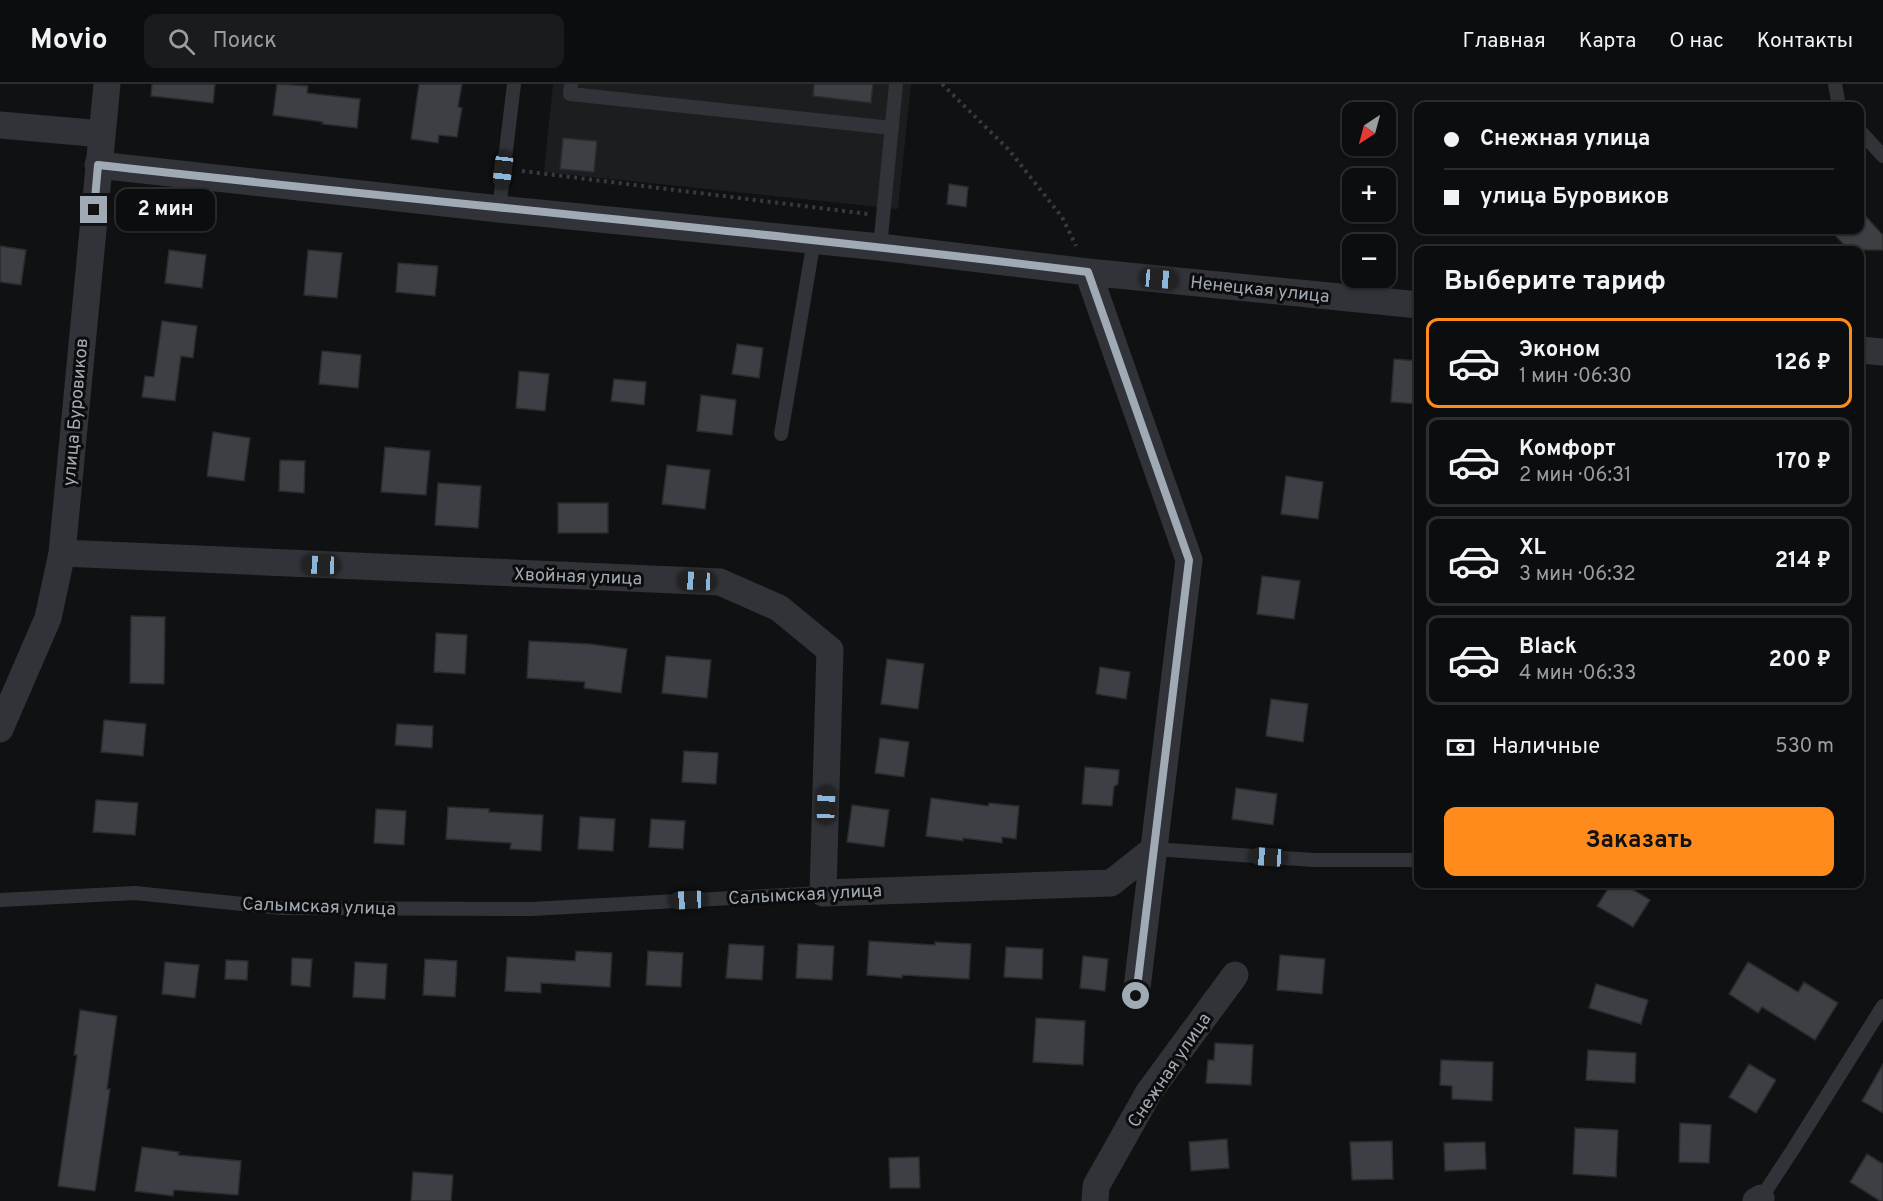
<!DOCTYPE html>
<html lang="ru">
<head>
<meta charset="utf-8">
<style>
  :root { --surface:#0c0d0e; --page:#1a1b1c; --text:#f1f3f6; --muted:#9a9c9e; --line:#2c2d2e; --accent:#ff8b1c }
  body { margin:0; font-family:Overpass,sans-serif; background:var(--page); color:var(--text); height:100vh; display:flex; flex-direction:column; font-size:22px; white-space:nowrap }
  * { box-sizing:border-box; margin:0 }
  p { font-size:20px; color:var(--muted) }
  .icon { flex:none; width:33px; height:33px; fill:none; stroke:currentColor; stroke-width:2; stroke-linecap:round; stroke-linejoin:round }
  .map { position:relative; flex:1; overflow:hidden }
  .details { position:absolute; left:1414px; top:162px; width:450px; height:642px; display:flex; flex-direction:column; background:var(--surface); border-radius:12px; box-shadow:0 2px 4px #0004,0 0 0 2px var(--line) }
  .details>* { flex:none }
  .guide { position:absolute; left:1414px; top:18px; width:450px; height:132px; border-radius:12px; box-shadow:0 2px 4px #0004,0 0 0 2px var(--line); display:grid; align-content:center; height:132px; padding:0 30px; background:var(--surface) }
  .needle { width:39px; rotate:216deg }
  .buttons { position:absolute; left:1342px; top:18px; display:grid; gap:12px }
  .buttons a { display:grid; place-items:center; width:54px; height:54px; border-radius:12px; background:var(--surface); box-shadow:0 2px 4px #0004,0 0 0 2px var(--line); font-size:30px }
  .end { position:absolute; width:27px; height:27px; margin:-14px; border:8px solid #a0aab5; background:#111; box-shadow:0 0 0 3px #111 }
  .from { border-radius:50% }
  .bubble { position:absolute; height:42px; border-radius:12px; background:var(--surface); box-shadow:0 2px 4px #0004,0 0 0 2px var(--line); font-size:20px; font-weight:700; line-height:42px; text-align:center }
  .car { position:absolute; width:18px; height:36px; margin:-18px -9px; border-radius:8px; box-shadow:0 0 4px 2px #0007; background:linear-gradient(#222 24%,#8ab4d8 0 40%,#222 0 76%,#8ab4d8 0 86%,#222 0) }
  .guide b { display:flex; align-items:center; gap:21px; height:57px; font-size:22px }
  .guide b+b { border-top:2px solid var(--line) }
  .guide i { width:15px; height:15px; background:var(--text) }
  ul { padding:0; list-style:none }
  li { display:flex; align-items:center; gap:18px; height:90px; margin:0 12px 9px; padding:0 18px; border:3px solid var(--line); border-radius:12px }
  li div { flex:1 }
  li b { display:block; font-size:22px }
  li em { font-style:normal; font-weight:700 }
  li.on { border-color:var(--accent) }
  li>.icon { width:54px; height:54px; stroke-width:1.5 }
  h2 { padding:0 30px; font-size:27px; line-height:72px }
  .pay { display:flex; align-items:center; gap:15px; height:66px; padding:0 30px; font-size:22px }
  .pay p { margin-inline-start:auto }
  .primary-button { display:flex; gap:12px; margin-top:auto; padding:12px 30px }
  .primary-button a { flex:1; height:69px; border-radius:12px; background:var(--accent); color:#111; font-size:24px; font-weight:700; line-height:69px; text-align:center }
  header { display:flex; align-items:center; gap:36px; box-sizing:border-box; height:84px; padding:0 30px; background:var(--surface); border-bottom:2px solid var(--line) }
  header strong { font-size:28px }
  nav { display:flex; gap:33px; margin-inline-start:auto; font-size:21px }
  .search { width:420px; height:54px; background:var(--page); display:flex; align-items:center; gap:15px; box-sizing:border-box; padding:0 21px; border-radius:12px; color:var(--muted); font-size:22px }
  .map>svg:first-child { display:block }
  .built { fill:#1c1d1f }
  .building { fill:#3c3f43; stroke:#2a2b2e; stroke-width:1.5 }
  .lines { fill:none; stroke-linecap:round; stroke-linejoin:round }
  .path { stroke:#373b3f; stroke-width:4; stroke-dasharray:3 4.5; stroke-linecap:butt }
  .lane { stroke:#313338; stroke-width:14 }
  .street { stroke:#313338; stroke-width:27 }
  .route { stroke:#a0aab5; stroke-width:8 }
  .labels { text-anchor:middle; stroke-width:6; stroke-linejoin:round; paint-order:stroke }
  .street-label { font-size:18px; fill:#a0aab5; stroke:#0c0c0d }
</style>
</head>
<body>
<header>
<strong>Movio</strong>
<div class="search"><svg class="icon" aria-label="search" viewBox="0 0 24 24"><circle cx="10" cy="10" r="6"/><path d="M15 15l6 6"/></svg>Поиск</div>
<nav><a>Главная</a><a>Карта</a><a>О нас</a><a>Контакты</a></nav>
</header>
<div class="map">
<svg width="1883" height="1117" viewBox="0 0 1883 1117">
  <rect width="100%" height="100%" fill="#101112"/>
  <path class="built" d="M553,0H911L898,125L544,88Z"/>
  <path class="building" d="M152,0H215L213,19L151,12Z
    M277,0L308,2L307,9L360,15L357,44L322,40L323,38L273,31Z
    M419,0H462L458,23L462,24L457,53L439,51L438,59L411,55Z
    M814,0H873L871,19L813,12Z
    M563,54L597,57L594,88L560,85Z
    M949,100L968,103L966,123L947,120Z
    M1860,126L1883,151V166H1849L1830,146H1860Z
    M0,162L26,166L21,201L0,198Z
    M169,166L206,171L202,204L165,199Z
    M308,166L342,169L337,214L304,211Z
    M398,179L438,182L435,212L396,208Z
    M162,237L197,242L193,274L181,272L175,317L142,313L145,292L154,293Z
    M737,260L763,264L759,294L732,290Z
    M322,267L361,271L358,304L319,300Z
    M1394,275L1419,277V320L1391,318Z
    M519,287L549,290L545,327L516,324Z
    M614,295L646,298L644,321L611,317Z
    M701,311L736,316L732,351L697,347Z
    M213,348L250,354L244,397L207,392Z
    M385,363L430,367L426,411L381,408Z
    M280,376L305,377L304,409L279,407Z
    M667,381L710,386L705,425L662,420Z
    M1286,392L1323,398L1318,435L1281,430Z
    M438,399L481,402L478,444L435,441Z
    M558,419H608V449H558Z
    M1262,492L1300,497L1294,535L1257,530Z
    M131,532L165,533L164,600L130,599Z
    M436,549L467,551L465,590L434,588Z
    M529,557L590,560L627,565L621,609L584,604L585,598L527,594Z
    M666,572L711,576L707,614L662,609Z
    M887,575L924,580L918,625L881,620Z
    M1100,583L1130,588L1126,615L1096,610Z
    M1271,615L1308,620L1303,658L1266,652Z
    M104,636L146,640L143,672L101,668Z
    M397,640L433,642L432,664L395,661Z
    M880,654L909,658L904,693L875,689Z
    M684,667L718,669L716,700L682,698Z
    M1085,683L1119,686L1118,700L1114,703L1112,722L1082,720Z
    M1236,704L1277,710L1273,741L1232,735Z
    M931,714L988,722L989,719L1019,722L1016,755L1002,753V759L963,754V757L926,752Z
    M96,716L138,719L135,751L93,748Z
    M852,721L889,726L884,763L847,758Z
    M448,723L489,725V728L543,731L541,767L510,765L511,759L446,755Z
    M376,725L406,727L404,761L374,759Z
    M580,733L615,735L613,767L578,765Z
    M651,735L685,737L683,765L649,763Z
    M1611,800H1624L1650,816L1633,843L1597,822Z
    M869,857L935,861V858L971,860L969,895L902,891V894L867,891Z
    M729,860L764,862L762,896L726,894Z
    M798,860L834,862L832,896L796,894Z
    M1006,863L1043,865L1042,895L1004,893Z
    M576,867L612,869L610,903L541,899V909L505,907L507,873L575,877Z
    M648,867L683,869L681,903L646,901Z
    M1280,871L1325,875L1322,910L1277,906Z
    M1083,872L1108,875L1105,907L1080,904Z
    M292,874L312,875L310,903L291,901Z
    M425,875L457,877L455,913L423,911Z
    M226,876L248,877L247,896L225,895Z
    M165,878L199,881L195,914L162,910Z
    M355,878L387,880L385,915L353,913Z
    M1748,878L1798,908L1804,898L1838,919L1815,956L1762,923L1758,929L1729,910Z
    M1596,900L1648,916L1641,940L1589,924Z
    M80,926L117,932L107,1005H110L95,1107L58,1102L77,971H74Z
    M1036,934L1085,937L1083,981L1033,978Z
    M1215,959L1253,961L1251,1001L1206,999L1208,976H1214Z
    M1588,966L1636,969L1635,999L1586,996Z
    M1441,976L1493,978L1492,1017L1452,1015V1002L1440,1001Z
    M1749,980L1776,996L1756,1029L1729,1013Z
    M1883,980V1029L1862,1017Z
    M1680,1039L1711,1041L1709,1079L1679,1078Z
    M1575,1044L1618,1046L1616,1093L1573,1090Z
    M1227,1055L1229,1084L1191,1087L1189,1058Z
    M1392,1057L1393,1095L1352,1096L1350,1058Z
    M1485,1058L1486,1085L1445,1087L1444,1059Z
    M142,1063L179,1068L178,1071L241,1077L238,1111L174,1106L173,1112L135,1107Z
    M1867,1070L1883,1080V1117H1880L1850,1098Z
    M919,1073L920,1104H890L889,1074Z
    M413,1088L453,1091L451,1117H411Z"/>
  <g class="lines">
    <path class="path" d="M942,0L1009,66L1062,133L1076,162
      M522,87L868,130"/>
    <path class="lane" d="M571,0L570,10L892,44
      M1835,0L1839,22
      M1860,47L1883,72
      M499,125L514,0
      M880,163L896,0
      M781,350L814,156
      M1154,765L1313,776H1419
      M0,816L135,809L282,824L531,825L823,809
      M1764,1116L1761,1114L1792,1067L1883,922"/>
    <path class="street" d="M0,41L102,50
      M98,81L499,125L880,163L1088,188L1419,221
      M1088,188L1189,476L1136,912
      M1860,266L1883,268
      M62,469L720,498L779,524L830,566L823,809L1111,799L1154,765
      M0,645L48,534L62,469L107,0
      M1095,1117L1096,1102L1149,1008L1235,891
      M1756,1117L1761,1114"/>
  </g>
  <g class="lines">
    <path class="route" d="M94,126L98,81C428,118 759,147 1088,188L1189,476L1136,912"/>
  </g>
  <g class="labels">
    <g class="street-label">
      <text transform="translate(1260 205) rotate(6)" y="6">Ненецкая улица</text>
      <text transform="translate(75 328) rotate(-85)" y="6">улица Буровиков</text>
      <text transform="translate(578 492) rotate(2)" y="6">Хвойная улица</text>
      <text transform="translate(805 810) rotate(-3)" y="6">Салымская улица</text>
      <text transform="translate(319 822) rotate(2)" y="6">Салымская улица</text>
      <text transform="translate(1169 986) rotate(-56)" y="6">Снежная улица</text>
    </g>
  </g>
</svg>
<div class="buttons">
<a><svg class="needle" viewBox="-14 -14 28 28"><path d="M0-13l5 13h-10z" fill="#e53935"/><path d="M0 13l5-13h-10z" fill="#9a9c9e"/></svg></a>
<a>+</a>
<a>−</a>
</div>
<i class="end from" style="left:1136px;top:912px"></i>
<i class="end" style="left:94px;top:126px"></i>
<div class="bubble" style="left:116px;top:105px;width:99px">2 мин</div>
<i class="car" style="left:503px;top:86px;rotate:187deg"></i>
<i class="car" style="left:1159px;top:195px;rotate:95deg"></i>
<i class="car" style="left:321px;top:481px;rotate:272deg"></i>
<i class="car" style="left:697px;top:497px;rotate:273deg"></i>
<i class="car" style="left:826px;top:721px;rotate:2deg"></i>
<i class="car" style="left:1268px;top:773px;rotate:274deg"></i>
<i class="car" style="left:688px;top:816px;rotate:267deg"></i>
<div class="guide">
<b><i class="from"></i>Снежная улица</b>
<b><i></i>улица Буровиков</b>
</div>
<section class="details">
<h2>Выберите тариф</h2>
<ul>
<li class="on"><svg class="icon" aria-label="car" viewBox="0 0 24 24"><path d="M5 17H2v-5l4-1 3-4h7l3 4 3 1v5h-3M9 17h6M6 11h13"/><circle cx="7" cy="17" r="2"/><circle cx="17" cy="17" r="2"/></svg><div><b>Эконом</b><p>1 мин · 06:30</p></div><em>126 ₽</em></li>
<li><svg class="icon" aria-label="car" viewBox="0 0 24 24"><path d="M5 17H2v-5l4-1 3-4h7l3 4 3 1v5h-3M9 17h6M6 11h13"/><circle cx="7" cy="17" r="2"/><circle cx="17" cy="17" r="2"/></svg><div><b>Комфорт</b><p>2 мин · 06:31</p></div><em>170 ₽</em></li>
<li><svg class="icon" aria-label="car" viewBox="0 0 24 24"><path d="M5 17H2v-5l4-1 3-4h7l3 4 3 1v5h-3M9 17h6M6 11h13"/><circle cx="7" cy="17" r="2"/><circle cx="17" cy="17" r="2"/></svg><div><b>XL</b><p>3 мин · 06:32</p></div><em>214 ₽</em></li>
<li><svg class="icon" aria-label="car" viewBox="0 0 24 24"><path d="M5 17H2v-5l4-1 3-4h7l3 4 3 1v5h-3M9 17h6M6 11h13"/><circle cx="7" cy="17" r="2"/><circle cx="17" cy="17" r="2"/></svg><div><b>Black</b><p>4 мин · 06:33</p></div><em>200 ₽</em></li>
</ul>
<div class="pay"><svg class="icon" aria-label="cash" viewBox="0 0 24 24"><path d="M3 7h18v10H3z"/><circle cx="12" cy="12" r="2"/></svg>Наличные<p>530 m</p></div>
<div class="primary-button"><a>Заказать</a></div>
</section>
</div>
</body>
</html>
